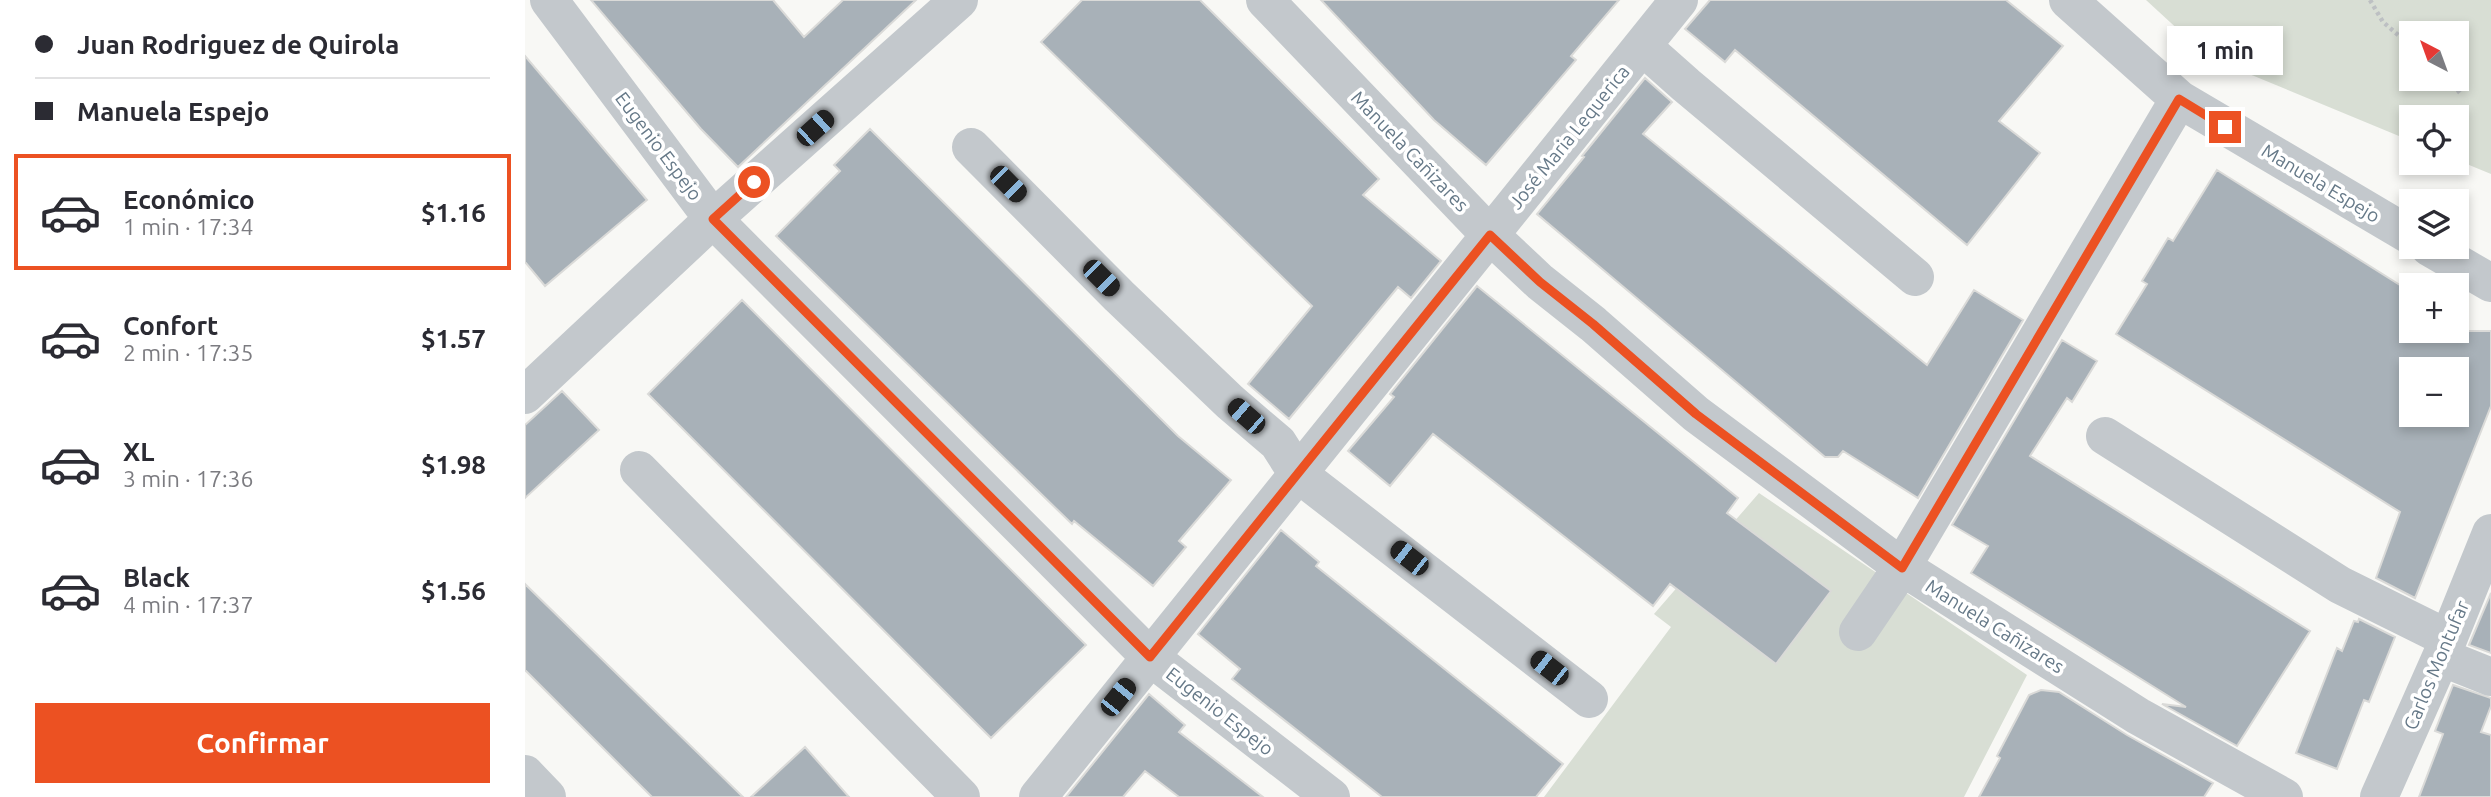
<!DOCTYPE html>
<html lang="es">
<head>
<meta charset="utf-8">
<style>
  :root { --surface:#fff; --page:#f7f7f7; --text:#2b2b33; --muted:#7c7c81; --line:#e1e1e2; --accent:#ec5122 }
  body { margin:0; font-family:Ubuntu,sans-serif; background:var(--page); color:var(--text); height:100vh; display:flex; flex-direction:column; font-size:26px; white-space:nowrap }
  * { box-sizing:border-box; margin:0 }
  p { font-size:23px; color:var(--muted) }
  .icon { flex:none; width:38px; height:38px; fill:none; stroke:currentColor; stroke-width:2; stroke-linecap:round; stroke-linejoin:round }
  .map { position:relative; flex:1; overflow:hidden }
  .details { display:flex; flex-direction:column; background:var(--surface); width:525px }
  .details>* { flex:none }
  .banner { display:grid; align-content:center; height:154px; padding:0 35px; background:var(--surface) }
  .needle { width:46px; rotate:319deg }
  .fabs { position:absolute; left:1874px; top:21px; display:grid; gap:14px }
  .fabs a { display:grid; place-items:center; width:70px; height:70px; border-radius:0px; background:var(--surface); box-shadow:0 4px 10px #0003; font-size:35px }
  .end { position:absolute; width:32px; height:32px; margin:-16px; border:9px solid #ec5122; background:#fff; box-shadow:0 0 0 4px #fff }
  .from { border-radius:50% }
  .bubble { position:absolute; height:49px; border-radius:0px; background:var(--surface); box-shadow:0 4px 10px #0003; font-size:23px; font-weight:700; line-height:49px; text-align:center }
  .car { position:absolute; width:21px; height:42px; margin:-21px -10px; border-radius:9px; box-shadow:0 0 5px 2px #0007; background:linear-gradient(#222 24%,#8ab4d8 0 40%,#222 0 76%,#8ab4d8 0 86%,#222 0) }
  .banner b { display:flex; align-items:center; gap:24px; height:66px; font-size:26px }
  .banner b+b { border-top:2px solid var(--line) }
  .banner i { width:18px; height:18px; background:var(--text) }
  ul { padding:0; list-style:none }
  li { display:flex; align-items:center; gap:21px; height:116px; margin:0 14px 10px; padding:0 21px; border:4px solid transparent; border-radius:0px }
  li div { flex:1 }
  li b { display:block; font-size:26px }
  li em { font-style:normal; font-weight:700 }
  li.selected { border-color:var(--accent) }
  li>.icon { width:63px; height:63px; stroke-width:1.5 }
  .cta { display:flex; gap:14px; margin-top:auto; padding:14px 35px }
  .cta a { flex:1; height:80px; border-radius:0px; background:var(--accent); color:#fff; font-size:28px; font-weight:700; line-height:80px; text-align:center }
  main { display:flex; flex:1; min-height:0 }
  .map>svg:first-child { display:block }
  .green { fill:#d8ded4; fill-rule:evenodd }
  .building { fill:#a8b1b8; stroke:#dadad8; stroke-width:2; fill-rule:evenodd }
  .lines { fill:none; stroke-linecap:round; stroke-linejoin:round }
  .path { stroke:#bdc0c3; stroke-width:4.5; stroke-dasharray:3.5 3.5; stroke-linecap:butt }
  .minor { stroke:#c3c8cc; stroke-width:38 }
  .route { stroke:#ec5122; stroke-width:9 }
  .labels { text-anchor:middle; stroke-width:7; stroke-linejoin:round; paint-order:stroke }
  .street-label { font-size:19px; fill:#667988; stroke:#fff }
</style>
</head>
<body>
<main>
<section class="details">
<div class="banner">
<b><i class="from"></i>Juan Rodriguez de Quirola</b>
<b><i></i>Manuela Espejo</b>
</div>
<ul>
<li class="selected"><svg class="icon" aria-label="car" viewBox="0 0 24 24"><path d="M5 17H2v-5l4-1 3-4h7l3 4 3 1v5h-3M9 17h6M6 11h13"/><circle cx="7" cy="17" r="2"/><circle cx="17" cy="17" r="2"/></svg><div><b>Económico</b><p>1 min · 17:34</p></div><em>$1.16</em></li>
<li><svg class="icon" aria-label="car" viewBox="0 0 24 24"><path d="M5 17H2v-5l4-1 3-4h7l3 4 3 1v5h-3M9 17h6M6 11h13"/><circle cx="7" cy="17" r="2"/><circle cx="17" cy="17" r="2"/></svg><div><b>Confort</b><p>2 min · 17:35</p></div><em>$1.57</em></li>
<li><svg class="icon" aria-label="car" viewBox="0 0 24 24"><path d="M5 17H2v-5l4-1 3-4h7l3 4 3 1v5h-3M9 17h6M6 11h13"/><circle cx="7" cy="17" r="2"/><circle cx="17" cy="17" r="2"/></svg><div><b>XL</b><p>3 min · 17:36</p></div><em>$1.98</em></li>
<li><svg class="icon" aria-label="car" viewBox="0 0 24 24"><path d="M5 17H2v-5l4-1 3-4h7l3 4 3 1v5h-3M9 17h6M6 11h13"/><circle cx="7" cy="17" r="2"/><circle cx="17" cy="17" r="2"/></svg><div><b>Black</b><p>4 min · 17:37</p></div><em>$1.56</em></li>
</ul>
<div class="cta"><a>Confirmar</a></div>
</section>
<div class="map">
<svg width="1966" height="797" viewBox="0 0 1966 797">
  <rect width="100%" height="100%" fill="#f8f8f5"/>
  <path class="green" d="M1621,0H1966V174L1932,160V117H1886V141L1683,57ZM1886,33H1932V79H1886Z
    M1234,493L1502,675L1439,797H1019L1146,627L1129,614Z"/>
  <path class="building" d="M66,0H248L279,37L318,0H391L213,167L176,129Z
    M557,0H675L854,179L838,195L916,261L886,298L873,287L764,419L723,384L787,306L516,42Z
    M796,0H1094L1046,56L1051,60L961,165L909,120Z
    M1185,0H1481L1538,46L1474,121L1515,153L1442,245L1210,50L1200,62L1160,29Z
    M0,56L122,200L20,286L0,262Z
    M1120,78L1147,102L1118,134L1402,365L1449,290L1498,320L1393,498L1318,451L1313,457H1300L1012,214L1059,157L1057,156Z
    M345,129L653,436L706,480L654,541L661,547L628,586L549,521L547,524L251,236L315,171L309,165Z
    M1692,170L1886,292V331H1966V406L1890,598L1851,578L1875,512L1591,334L1622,284L1617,281L1643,238L1648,241ZM1886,369H1932V415H1886Z
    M952,286L1213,498L1202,513L1306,591L1251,664L1145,584L1128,606L908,434L865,486L823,451L869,397L865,394Z
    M217,300L561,645L466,738L123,394Z
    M1537,340L1572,361L1547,402L1542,398L1505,456L1785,631L1712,746L1637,704L1661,707L1446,573L1463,546L1427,525Z
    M37,391L74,430L0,498V425Z
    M756,530L794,562L791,566L1038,764L1011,797H857L707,679L715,669L673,634Z
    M0,584L218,797H127L0,670Z
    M1966,593V653L1944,645Z
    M1834,619L1870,637L1844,702L1839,700L1812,769L1771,753L1812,648L1817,651L1829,621L1833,622Z
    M1928,685L1966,698V706L1956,732L1966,735V797H1894L1918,734L1910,731Z
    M1516,690L1534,692L1602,735L1688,783L1679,797H1454L1475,758L1472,756L1504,695Z
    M624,694L660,725L654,732L738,797H654L620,771L598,797H541Z
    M280,747L324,797H226Z"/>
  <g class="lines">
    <path class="path" d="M1845,0L1858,22L1886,46
      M1924,79L1935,93"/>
    <path class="minor" d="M24,0L188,219L625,657L806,797
      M740,0L965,235L1015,282L1068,324L1171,414L1377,567L1613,716L1759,797
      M1543,0L1654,99L1886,236
      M1117,46L1161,85L1390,277
      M446,147L594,296L705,402L753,443L772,473L1064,699
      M1904,247L1966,283
      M0,395L188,219L434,0
      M1580,436L1815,585L1922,638
      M114,470L436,797
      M1333,632L1377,567L1654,99
      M1916,657L1966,677
      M0,774L22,797
      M513,797L1154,0
      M1854,797L1916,657L1966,533"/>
  </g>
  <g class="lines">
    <path class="route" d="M229,182L188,219L625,657L965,235L1015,282L1068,324L1171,414L1377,568L1654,99L1700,127"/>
  </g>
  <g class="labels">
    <g class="street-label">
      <text transform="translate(1044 137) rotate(-51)" y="7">José Maria Lequerica</text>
      <text transform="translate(134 146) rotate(53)" y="7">Eugenio Espejo</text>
      <text transform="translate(885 151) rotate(46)" y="7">Manuela Cañizares</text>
      <text transform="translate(1796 183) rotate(31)" y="7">Manuela Espejo</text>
      <text transform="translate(1470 626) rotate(32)" y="7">Manuela Cañizares</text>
      <text transform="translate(1911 665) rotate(-67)" y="7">Carlos Montufar</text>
      <text transform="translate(695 711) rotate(38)" y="7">Eugenio Espejo</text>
    </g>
  </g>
</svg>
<div class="fabs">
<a><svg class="needle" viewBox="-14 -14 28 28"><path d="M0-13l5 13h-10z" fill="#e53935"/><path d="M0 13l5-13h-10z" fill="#7c7c81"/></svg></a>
<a><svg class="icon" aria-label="locate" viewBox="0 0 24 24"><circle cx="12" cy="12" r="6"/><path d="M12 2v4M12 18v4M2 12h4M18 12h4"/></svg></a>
<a><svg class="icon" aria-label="layers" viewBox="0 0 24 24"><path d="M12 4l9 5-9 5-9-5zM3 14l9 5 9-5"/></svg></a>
<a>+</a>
<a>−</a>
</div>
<i class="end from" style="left:229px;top:182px"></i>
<i class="end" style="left:1700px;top:127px"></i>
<div class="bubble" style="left:1642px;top:26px;width:116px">1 min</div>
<i class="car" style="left:290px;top:128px;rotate:48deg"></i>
<i class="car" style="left:483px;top:184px;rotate:135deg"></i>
<i class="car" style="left:576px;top:278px;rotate:135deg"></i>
<i class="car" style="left:721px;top:416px;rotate:311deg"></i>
<i class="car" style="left:884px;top:558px;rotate:308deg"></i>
<i class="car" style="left:1024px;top:668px;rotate:308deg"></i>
<i class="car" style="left:593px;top:697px;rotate:39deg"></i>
</div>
</main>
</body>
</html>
